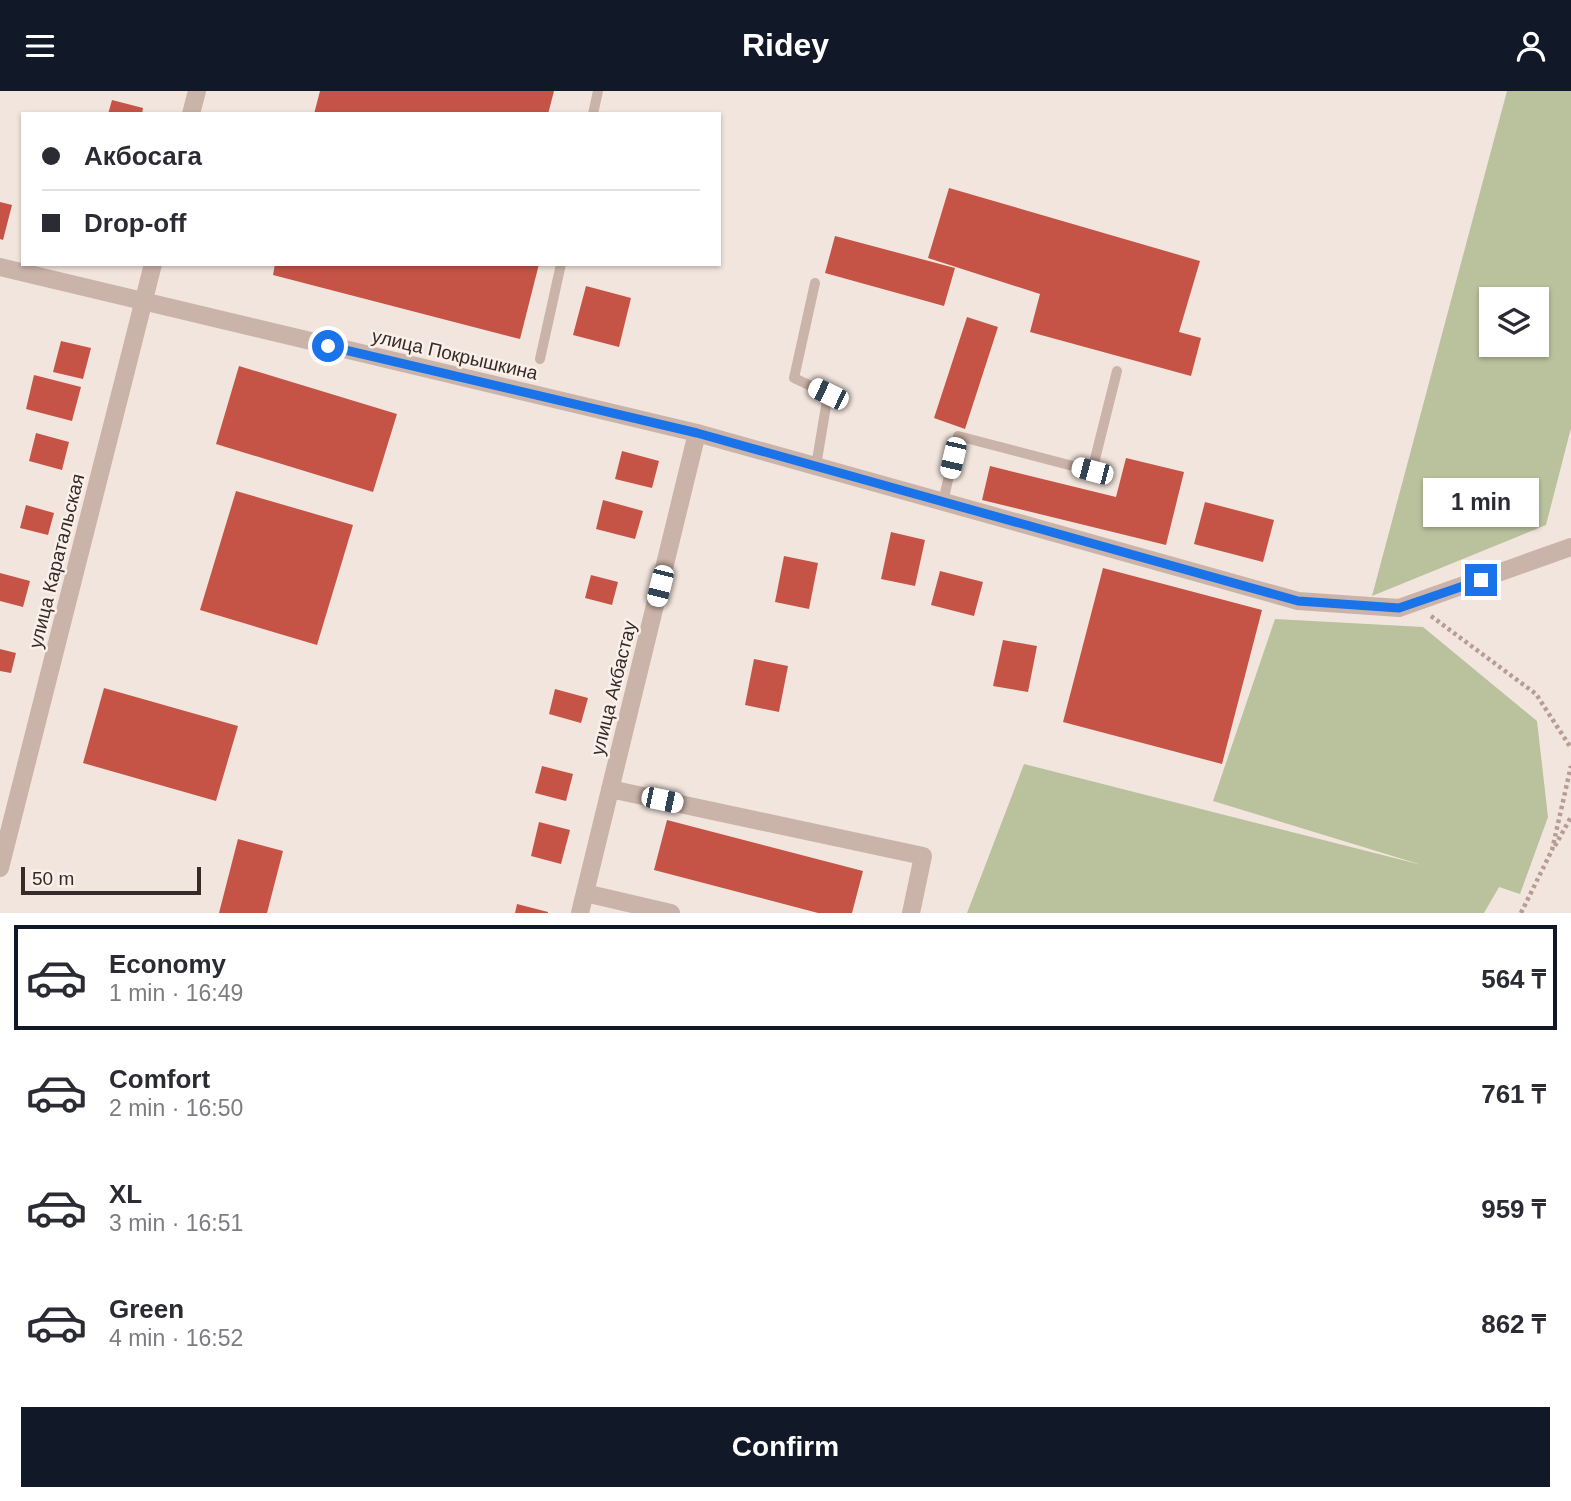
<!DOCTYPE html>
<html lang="en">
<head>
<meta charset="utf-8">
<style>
  :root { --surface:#fff; --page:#f2f2f3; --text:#2b2b33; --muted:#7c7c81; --line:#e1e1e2; --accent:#111827 }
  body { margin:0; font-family:Arial,sans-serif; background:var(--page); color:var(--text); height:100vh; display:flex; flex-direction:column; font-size:26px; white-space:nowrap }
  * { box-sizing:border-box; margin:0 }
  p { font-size:23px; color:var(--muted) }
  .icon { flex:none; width:38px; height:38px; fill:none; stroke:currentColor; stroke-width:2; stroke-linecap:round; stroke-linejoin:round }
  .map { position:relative; height:822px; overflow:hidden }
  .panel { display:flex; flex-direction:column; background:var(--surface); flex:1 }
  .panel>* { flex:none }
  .hud { position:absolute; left:21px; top:21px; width:700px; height:154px; border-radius:0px; box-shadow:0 2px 5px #0004; display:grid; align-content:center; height:154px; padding:0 21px; background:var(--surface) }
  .fabs { position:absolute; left:1479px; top:196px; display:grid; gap:14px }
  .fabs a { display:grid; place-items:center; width:70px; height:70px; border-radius:0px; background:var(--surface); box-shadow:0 2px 5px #0004; font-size:35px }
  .scale { position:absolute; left:21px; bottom:18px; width:180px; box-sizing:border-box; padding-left:7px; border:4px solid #372b29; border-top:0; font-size:19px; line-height:24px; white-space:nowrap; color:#372b29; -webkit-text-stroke:5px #faf0e9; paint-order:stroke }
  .end { position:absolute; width:32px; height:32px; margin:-16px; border:9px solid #1a73e8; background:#fff; box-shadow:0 0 0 4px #fff }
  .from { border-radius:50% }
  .bubble { position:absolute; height:49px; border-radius:0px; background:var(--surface); box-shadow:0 2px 5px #0004; font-size:23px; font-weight:800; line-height:49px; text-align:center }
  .car { position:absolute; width:21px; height:42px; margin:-21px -10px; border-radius:9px; box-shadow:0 0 5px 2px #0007; background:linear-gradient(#fff 24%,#345 0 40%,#fff 0 76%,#345 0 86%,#fff 0) }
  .hud b { display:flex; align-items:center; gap:24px; height:66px; font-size:26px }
  .hud b+b { border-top:2px solid var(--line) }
  .hud i { width:18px; height:18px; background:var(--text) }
  ul { padding:12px 0 0; list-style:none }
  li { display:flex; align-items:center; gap:21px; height:105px; margin:0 14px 10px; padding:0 7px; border:4px solid transparent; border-radius:0px }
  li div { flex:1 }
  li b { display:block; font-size:26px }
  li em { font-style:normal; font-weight:800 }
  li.active { border-color:var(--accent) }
  li>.icon { width:63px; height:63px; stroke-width:1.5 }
  .action { display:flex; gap:14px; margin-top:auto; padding:14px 21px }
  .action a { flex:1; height:80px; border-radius:0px; background:var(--accent); color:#fff; font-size:28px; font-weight:800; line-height:80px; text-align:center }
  header { display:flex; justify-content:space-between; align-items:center; height:91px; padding:0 21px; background:var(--accent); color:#fff; font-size:32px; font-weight:800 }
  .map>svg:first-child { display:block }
  .green { fill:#bac19d; fill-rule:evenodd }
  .building { fill:#c55447 }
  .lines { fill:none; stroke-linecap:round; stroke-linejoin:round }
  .path { stroke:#b69d93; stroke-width:4.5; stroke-dasharray:3.5 3.5; stroke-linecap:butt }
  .service { stroke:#cab3a8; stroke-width:10 }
  .minor { stroke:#cab3a8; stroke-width:18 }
  .tertiary { stroke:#cab3a8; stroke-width:18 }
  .route { stroke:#1a73e8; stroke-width:9 }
  .labels { text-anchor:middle; stroke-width:5; stroke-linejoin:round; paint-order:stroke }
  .street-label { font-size:19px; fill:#372b29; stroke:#faf0e9 }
</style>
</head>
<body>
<header><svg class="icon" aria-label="menu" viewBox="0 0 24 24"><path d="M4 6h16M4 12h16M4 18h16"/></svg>Ridey<svg class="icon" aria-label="person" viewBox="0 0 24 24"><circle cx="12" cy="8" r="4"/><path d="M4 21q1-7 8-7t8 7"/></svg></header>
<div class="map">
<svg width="1571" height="822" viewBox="0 0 1571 822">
  <rect width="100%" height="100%" fill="#f2e5dd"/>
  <path class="green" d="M1507,0H1571V337L1546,434L1372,505ZM1536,208V254H1491V208Z
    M1275,528L1423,536L1537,630L1548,726L1520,803L1499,796L1484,822H967L1024,673L1422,774L1213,710Z"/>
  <path class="building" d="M320,0H554L548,23H314Z
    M112,9L143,17L142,23H108Z
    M949,97L1200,170L1179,241L1201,247L1191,285L1030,241L1040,203L928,167Z
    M0,111L12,114L3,149L0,148Z
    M835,145L955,177L944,215L825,182Z
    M275,173H539L520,248L273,184Z
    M586,195L631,207L619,256L573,244Z
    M967,226L998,236L965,338L934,327Z
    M61,250L91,257L83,288L53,281Z
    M239,275L397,323L373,401L216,353Z
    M34,284L81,296L72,330L26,318Z
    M36,342L69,351L62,379L29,370Z
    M622,360L659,370L652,397L615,388Z
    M1126,367L1184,381L1166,454L982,409L990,375L1116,406Z
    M236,400L353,434L317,554L200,519Z
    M603,409L643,420L635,448L596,438Z
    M1205,411L1274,429L1263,471L1194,453Z
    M26,414L54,422L48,444L20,437Z
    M891,441L925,449L915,495L881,488Z
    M784,465L818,472L809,518L775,511Z
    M1103,477L1262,519L1222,673L1063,631Z
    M940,480L983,491L974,525L931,514Z
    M0,482L30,490L23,516L0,510Z
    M591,484L618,491L612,514L585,507Z
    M1003,549L1037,555L1028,601L993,595Z
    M0,558L16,562L11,582L0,580Z
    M754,568L788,575L779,621L745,614Z
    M104,597L238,635L216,710L83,672Z
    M555,598L588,607L581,632L549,623Z
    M542,675L573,683L566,710L535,702Z
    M667,729L863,780L852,822H818L654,779Z
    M539,731L570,739L561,773L531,765Z
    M238,748L283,760L267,822H219Z
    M517,813L548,821V822H515Z"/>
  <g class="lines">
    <path class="path" d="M1431,525L1536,603L1571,657
      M1555,755L1571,726
      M1521,822L1552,759L1571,675"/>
    <path class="service" d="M593,23L598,0
      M815,192L794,287L828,303L816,375
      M540,268L561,173
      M943,411L958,345L1092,380L1117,280"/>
    <path class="minor" d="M0,176L697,342L1298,510L1399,517L1571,456
      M610,698L923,765L911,822
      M585,802L671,822
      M580,822L697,342"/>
    <path class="tertiary" d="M191,23L197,0
      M0,777L153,173"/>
  </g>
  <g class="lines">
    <path class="route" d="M328,255L697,342L1298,510L1399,517L1481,489"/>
  </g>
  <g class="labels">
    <g class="street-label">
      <text transform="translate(455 263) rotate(13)" y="7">улица Покрышкина</text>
      <text transform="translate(56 470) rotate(-76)" y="7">улица Каратальская</text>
      <text transform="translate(613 597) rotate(-76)" y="7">улица Акбастау</text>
    </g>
  </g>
</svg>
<div class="fabs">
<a><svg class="icon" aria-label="layers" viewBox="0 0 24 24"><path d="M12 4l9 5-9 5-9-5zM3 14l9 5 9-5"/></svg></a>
</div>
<div class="scale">50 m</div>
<i class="end from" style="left:328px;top:255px"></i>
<i class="end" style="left:1481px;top:489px"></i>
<div class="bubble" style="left:1423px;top:387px;width:116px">1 min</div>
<i class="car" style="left:828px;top:303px;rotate:296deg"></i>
<i class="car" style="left:953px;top:367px;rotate:193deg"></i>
<i class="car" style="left:1092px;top:380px;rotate:285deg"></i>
<i class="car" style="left:660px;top:495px;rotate:194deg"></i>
<i class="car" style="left:662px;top:709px;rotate:102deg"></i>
<div class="hud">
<b><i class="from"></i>Акбосага</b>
<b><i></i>Drop-off</b>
</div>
</div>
<section class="panel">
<ul>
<li class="active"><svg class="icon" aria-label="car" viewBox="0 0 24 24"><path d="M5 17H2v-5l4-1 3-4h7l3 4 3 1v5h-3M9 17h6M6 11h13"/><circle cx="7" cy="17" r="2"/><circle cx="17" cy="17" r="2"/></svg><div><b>Economy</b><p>1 min · 16:49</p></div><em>564 ₸</em></li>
<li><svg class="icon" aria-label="car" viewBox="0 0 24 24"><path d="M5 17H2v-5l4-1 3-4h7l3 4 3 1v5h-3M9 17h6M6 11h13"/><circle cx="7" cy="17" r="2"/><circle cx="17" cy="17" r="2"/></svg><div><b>Comfort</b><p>2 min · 16:50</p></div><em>761 ₸</em></li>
<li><svg class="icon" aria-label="car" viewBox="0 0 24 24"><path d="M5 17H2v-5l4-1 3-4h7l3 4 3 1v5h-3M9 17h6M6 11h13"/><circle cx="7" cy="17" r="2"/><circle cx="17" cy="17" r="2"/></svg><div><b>XL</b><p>3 min · 16:51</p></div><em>959 ₸</em></li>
<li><svg class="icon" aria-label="car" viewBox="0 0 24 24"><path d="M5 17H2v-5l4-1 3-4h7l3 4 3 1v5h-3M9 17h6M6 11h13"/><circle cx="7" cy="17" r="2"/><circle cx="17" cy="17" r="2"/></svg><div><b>Green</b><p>4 min · 16:52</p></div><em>862 ₸</em></li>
</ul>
<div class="action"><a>Confirm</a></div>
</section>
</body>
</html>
